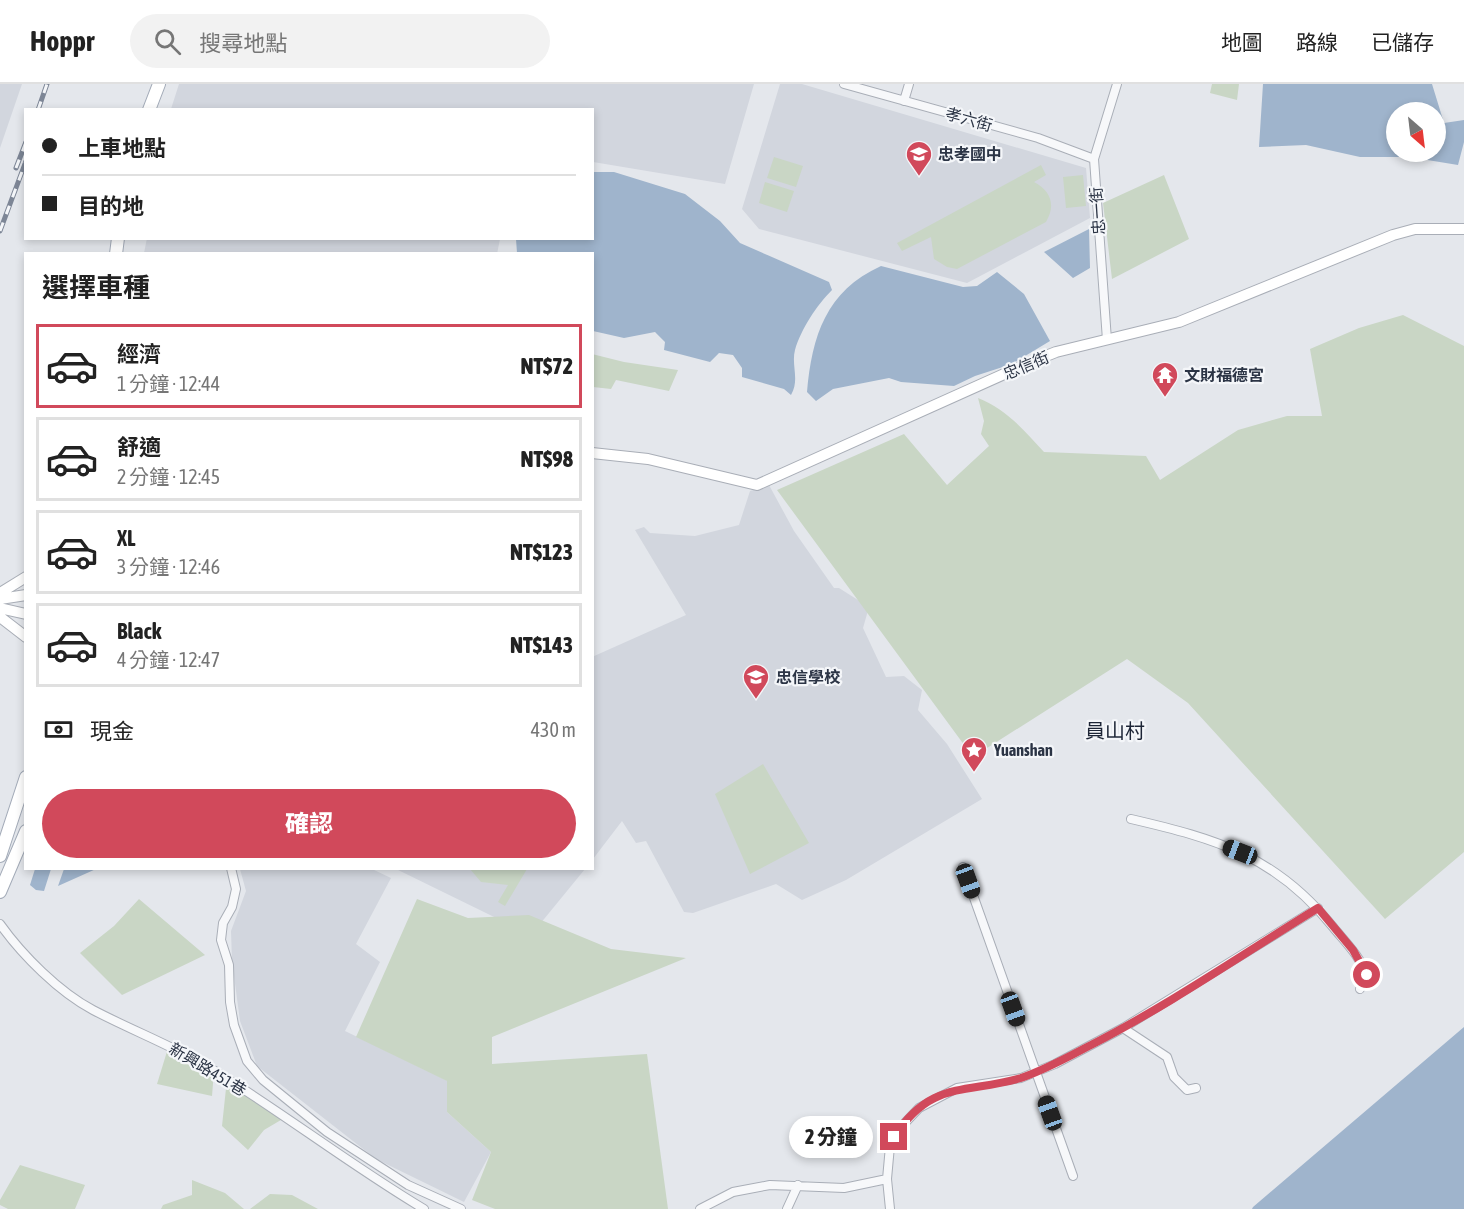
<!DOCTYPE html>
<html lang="zh-TW">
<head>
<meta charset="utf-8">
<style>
  :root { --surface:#fff; --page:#f2f2f2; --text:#222; --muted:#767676; --line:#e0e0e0; --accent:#d1495b }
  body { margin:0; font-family:"Asap Condensed","Noto Sans TC",sans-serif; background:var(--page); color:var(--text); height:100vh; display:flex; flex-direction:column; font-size:22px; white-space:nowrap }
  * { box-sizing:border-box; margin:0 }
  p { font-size:20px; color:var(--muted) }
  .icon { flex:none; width:33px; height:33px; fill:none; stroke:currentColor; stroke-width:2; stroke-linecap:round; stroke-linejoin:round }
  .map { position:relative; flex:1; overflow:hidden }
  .drawer { position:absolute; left:24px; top:168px; width:570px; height:618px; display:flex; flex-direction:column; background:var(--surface); border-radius:0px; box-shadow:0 3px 9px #0003 }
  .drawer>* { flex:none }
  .guide { position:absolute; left:24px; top:24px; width:570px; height:132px; border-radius:0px; box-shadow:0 3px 9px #0003; display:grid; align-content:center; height:132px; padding:0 18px; background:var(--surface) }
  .needle { width:39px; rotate:152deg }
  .tools { position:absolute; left:1386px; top:18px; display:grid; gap:12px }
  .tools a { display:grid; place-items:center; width:60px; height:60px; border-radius:50%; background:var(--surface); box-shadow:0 3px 9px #0003; font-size:30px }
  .end { position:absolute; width:27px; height:27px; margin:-14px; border:8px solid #d1495b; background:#fff; box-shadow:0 0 0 3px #fff }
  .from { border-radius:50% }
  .bubble { position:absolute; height:42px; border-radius:21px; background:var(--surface); box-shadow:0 3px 9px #0003; font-size:20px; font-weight:800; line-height:42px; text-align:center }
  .car { position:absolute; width:18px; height:36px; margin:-18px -9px; border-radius:8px; box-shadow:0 0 4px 2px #0007; background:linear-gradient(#222 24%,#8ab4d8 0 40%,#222 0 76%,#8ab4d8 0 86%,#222 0) }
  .guide b { display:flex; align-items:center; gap:21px; height:57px; font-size:22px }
  .guide b+b { border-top:2px solid var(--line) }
  .guide i { width:15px; height:15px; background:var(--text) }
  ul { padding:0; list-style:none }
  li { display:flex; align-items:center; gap:18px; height:84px; margin:0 12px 9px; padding:0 6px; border:3px solid var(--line); border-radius:0px }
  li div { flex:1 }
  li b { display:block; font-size:22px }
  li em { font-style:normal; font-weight:800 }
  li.on { border-color:var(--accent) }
  li>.icon { width:54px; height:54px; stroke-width:1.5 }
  h2 { padding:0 18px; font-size:27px; line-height:72px }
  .pay { display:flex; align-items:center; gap:15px; height:66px; padding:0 18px; font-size:22px }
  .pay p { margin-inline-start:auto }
  .cta { display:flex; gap:12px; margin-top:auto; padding:12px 18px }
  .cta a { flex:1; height:69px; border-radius:36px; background:var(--accent); color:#fff; font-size:24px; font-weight:800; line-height:69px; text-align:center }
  header { display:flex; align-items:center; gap:36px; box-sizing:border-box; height:84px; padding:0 30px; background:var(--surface); border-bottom:2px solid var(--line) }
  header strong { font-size:28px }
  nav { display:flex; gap:33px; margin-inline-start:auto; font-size:21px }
  .search { width:420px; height:54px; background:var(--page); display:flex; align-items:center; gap:15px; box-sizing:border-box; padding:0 21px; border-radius:33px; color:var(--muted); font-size:22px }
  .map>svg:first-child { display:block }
  .built { fill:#d2d6de }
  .green { fill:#c9d6c5 }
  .water { fill:#9fb4cc; fill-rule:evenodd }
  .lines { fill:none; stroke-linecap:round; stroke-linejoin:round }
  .street-casing { stroke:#a9aeb7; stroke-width:10 }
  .secondary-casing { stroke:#a9aeb7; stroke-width:12 }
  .primary-casing { stroke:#a3abb8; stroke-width:14 }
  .street { stroke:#f7f8fa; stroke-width:8 }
  .secondary { stroke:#fff; stroke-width:10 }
  .primary { stroke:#fff; stroke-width:12 }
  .rail-casing { stroke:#7d8696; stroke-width:5 }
  .rail { stroke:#f4f6f9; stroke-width:3; stroke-dasharray:9; stroke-linecap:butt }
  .route { stroke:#d1495b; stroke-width:8 }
  .labels { text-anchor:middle; stroke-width:4.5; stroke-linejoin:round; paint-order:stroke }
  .street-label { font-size:16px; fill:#2b3445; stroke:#f4f6f9 }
  .poi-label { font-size:16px; font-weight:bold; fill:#2b3445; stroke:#f4f6f9; text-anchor:start }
  .quarter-label { font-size:20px; fill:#1d2536; stroke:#f4f6f9 }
</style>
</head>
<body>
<header>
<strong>Hoppr</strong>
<div class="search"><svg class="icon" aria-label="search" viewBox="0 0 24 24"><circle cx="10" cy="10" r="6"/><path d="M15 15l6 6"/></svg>搜尋地點</div>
<nav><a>地圖</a><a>路線</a><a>已儲存</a></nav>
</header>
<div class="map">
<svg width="1464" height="1125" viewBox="0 0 1464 1125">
  <rect width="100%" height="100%" fill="#e4e7ec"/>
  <path class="built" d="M0,0H22L0,64Z
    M179,0H754L725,100L593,78L592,26L171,25Z
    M780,0H802L1086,84L1090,134L967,199L759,145L742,125Z
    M147,154H500V155L497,170L144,169Z
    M769,401L794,447L834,504H839L869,523L863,544L886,593L904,592L922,606L918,626L947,660L982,715L846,796L802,816L776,800L693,829L684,828L646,757L636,759L622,737L593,775L592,573L686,531L635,446L644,443L650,449L695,452L739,441L750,407Z
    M240,785H372L391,794L356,860L380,878L345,947L448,997L447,1028L491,1068L464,1118L376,1075L257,982L240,937L232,877L231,847L246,807Z
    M396,785H585L531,851Z"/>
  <path class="green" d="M1212,0H1239L1237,16L1210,9Z
    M774,73L803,82L796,103L767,94Z
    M1041,81L1046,91L1034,98C1051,107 1056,121 1046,138L957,185L947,183L934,175L931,153L902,167L897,159Z
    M1083,91L1086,122L1066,124L1063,93Z
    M1164,91L1189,155L1112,195L1103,119Z
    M765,98L794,107L787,128L759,119Z
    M1403,231L1464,262V768L1385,835L1188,619L1127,575L973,673L777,406L904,350L947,401L989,362L981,350L984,337L978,314C1006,325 1024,346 1044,368L1146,372L1160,396L1238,346L1287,332H1322L1310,265L1359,244Z
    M592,270L624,278L678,286L669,307L616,296L611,305L593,303Z
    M763,680L809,759L750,790L715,710Z
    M470,785V784L527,785L505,822L498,818L508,801L481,798Z
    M139,815L205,871L122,911L80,869L114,842Z
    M417,815L468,834L529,831L611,865L686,874L492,953V980L647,970L668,1125H495L472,1116L491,1068L447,1028V997L356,953Z
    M169,961L214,987L212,1012L157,1000Z
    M227,995L286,1033L264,1046L248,1066L222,1042Z
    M20,1081L85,1101L75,1125H8L0,1121V1116Z
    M192,1096L225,1109L244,1125H161L163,1121L192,1111Z
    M270,1110L292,1111L318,1125H250Z"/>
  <path class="water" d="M1263,0H1432L1444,39L1464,36V58L1458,81L1409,73H1360L1306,61L1259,63ZM1436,28V68H1396V28Z
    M593,88H614L685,110L720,137L740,159L829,198L832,206C817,221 801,245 795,266C791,281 800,296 791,311L784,305L742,293V284L733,271L719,269L710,278L664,266L665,258L655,248L624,254L593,247L592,170L517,169L516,155L592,154Z
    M1089,145L1090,184L1073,194L1044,168Z
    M881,182L963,203L977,202L997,188L1024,210L1050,257L1012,280L975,292L954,302L901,298L889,294L833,305L816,317L807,308C812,252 826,207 881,182Z
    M35,785H51L44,807L36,806L30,801Z
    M64,785V784L96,785L58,802Z
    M1464,943V1125H1252L1253,1123Z"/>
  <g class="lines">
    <g class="street-casing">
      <path id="street" d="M844,0L1038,54L1094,75
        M904,17L909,0
        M1107,256L1094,75L1117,0
        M1131,735C1217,755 1276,772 1333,843C1346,859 1360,872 1367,892L1360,905
        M963,783L1073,1092
        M231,784L236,805L232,823L223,839L221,856L229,881L230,918L234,941L247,977L263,996L327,1048L408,1101L461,1125
        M0,840C22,871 59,908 93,926C133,947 176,963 215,987C286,1031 352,1082 424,1125
        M1123,944L1167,973L1174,993L1187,1006L1196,1004
        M700,1125L733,1108L770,1101L844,1104L887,1095
        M787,1125L798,1101
        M890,1125L887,1095L890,1062L901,1043L919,1024L957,1004L1021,994L1055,980L1123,944L1318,824"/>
    </g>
    <g class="secondary-casing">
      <path id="secondary" d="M592,369L648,375L757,401L1031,278L1056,268L1179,238L1393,151L1415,145H1464
        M0,509L26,493
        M0,515L26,511
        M0,524L26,530
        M0,533L26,553"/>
    </g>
    <g class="primary-casing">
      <path id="primary" d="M149,26L159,0
        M116,170L118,154
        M0,772L26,693
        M0,808L26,747"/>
    </g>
    <use href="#street" class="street"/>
    <use href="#secondary" class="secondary"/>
    <use href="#primary" class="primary"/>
    <g class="rail-casing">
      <path id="rail" d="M38,26L47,0
        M16,84L26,58
        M0,147L26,77"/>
    </g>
    <use href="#rail" class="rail"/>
  </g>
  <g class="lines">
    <path class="route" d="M894,1053C931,996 965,1010 1021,994C1045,986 1068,973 1091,961C1169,921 1243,870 1318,824L1353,866L1367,891"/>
  </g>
  <defs>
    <g id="school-pin" transform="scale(1.35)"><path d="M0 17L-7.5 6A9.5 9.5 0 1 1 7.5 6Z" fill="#d1495b" stroke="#f4f6f9"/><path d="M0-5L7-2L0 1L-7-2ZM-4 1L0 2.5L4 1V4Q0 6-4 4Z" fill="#fff"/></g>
    <g id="temple-pin" transform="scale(1.35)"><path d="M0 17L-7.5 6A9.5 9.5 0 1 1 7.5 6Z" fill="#d1495b" stroke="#f4f6f9"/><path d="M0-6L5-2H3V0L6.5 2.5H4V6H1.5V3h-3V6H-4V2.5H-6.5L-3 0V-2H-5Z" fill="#fff"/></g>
    <g id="sight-pin" transform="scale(1.35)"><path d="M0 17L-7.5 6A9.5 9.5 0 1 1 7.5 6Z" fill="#d1495b" stroke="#f4f6f9"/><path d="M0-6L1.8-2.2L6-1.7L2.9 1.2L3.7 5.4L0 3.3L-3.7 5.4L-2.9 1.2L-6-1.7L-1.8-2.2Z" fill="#fff"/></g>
  </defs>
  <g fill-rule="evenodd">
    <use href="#school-pin" x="919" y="70"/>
    <use href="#temple-pin" x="1165" y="291"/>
    <use href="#school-pin" x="756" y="593"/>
    <use href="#sight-pin" x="974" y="666"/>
  </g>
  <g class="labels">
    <g class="street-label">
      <text transform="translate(969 35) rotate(16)" y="6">孝六街</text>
      <text transform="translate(1097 127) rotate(-94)" y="6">忠一街</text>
      <text transform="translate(1026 281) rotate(-23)" y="6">忠信街</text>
      <text transform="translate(208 985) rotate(31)" y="6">新興路451巷</text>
    </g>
    <g class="poi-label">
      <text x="938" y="76">忠孝國中</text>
      <text x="1184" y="297">文財福德宮</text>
      <text x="776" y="599">忠信學校</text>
      <text x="994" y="672">Yuanshan</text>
    </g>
    <g class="quarter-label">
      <text x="1115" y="654">員山村</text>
    </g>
  </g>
</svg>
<div class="tools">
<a><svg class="needle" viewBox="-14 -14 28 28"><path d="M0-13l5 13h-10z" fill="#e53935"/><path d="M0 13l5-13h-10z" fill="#767676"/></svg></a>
</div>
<i class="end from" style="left:1367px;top:891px"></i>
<i class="end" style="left:894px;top:1053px"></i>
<div class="bubble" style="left:789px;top:1032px;width:84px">2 分鐘</div>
<i class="car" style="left:1240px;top:768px;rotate:291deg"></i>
<i class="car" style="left:968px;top:797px;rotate:160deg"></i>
<i class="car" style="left:1013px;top:925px;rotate:160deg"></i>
<i class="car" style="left:1050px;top:1029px;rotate:340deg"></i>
<div class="guide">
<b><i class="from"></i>上車地點</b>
<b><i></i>目的地</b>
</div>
<section class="drawer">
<h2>選擇車種</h2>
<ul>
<li class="on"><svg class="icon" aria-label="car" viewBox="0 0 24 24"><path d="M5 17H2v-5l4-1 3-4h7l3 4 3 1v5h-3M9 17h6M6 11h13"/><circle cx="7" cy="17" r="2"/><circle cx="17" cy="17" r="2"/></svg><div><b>經濟</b><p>1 分鐘 · 12:44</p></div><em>NT$72</em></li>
<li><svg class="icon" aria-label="car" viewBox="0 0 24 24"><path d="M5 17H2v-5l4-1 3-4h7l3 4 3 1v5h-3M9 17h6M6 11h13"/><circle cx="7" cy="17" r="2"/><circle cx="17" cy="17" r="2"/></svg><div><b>舒適</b><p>2 分鐘 · 12:45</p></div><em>NT$98</em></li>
<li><svg class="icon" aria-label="car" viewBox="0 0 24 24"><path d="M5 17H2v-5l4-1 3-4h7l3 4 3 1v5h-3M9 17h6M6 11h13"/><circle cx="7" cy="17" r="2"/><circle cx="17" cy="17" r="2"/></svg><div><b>XL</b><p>3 分鐘 · 12:46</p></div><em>NT$123</em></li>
<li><svg class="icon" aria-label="car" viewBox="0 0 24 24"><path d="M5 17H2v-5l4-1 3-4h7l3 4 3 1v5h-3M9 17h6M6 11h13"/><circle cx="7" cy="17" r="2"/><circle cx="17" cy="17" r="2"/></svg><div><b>Black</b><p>4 分鐘 · 12:47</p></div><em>NT$143</em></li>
</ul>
<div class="pay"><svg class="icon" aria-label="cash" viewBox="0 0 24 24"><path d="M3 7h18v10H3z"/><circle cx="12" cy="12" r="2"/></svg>現金<p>430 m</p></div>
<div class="cta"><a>確認</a></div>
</section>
</div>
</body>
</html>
